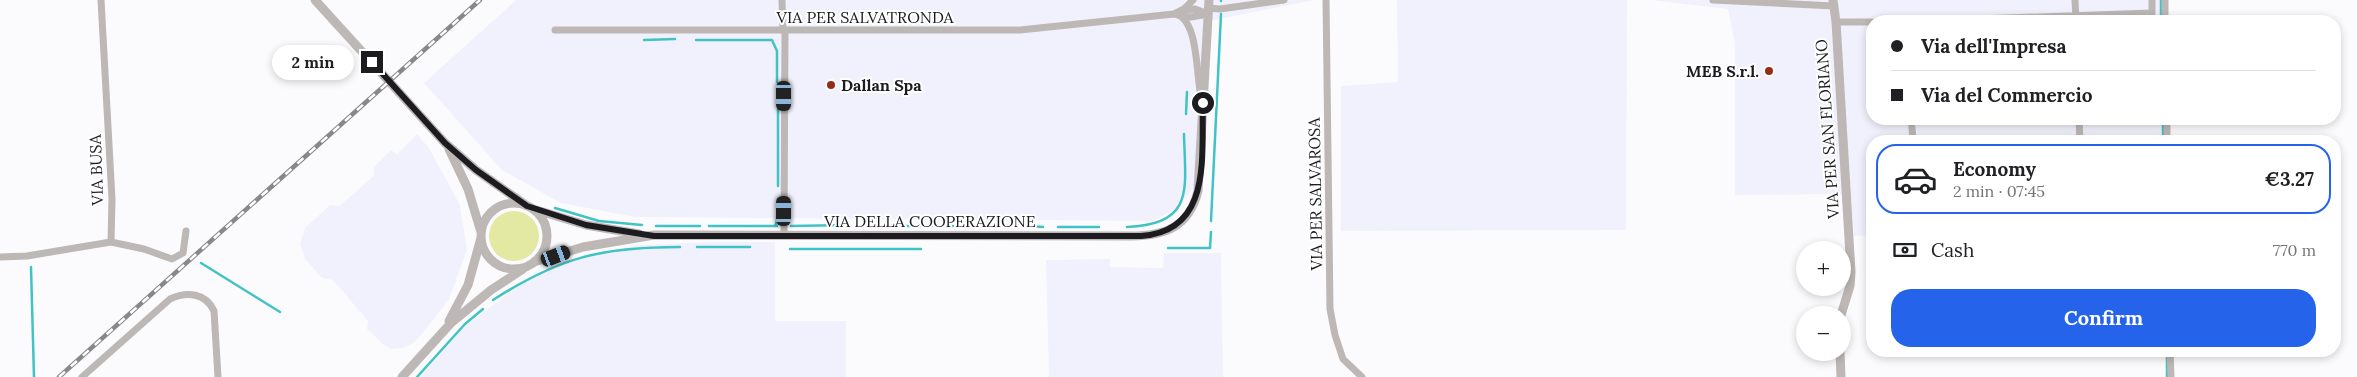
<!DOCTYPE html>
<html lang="en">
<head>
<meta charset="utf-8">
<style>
  :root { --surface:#fff; --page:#f6f6f6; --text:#202124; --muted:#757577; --line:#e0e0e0; --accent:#2563eb }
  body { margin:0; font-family:Lora,serif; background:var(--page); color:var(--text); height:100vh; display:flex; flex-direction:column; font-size:19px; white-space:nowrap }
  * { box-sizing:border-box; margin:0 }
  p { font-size:16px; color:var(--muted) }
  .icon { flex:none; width:28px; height:28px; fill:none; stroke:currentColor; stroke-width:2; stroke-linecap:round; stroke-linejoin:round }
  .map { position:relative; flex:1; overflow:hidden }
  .panel { position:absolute; left:1866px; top:135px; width:475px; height:222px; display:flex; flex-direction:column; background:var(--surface); border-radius:20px; box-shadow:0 2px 8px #0003 }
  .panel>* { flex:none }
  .top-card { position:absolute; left:1866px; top:15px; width:475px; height:110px; border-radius:20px; box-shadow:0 2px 8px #0003; display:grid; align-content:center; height:110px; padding:0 25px; background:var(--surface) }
  .buttons { position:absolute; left:1796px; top:241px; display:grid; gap:10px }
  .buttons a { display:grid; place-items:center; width:55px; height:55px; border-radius:50%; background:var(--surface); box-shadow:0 2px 8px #0003; font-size:25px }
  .end { position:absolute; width:22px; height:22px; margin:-11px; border:6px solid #1c1c20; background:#fff; box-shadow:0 0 0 2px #fff }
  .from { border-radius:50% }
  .bubble { position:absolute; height:35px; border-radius:18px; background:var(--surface); box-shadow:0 2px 8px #0003; font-size:16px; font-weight:700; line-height:35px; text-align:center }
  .car { position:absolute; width:15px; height:30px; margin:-15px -8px; border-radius:6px; box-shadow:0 0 4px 1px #0007; background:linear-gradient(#222 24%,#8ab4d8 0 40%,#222 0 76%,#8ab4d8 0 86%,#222 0) }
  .top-card b { display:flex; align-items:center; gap:18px; height:48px; font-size:19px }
  .top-card b+b { border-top:1px solid var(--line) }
  .top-card i { width:12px; height:12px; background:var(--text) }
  ul { padding:9px 0 0; list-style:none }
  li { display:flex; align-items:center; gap:15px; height:70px; margin:0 10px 8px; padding:0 15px; border:2px solid transparent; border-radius:20px }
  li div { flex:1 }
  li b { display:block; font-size:19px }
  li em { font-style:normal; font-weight:700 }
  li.current { border-color:var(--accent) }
  li>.icon { width:45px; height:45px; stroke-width:1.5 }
  .pay { display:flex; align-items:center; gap:12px; height:55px; padding:0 25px; font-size:19px }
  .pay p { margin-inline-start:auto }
  .primary-button { display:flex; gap:10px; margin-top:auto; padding:10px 25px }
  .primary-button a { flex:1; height:58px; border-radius:20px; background:var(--accent); color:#fff; font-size:20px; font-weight:700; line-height:58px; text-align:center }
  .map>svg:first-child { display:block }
  .built { fill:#f1f1fd }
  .green { fill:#e3e8a2 }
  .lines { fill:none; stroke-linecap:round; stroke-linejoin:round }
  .stream { stroke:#41c3c5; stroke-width:2.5 }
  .minor { stroke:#bdb7b5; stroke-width:7 }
  .tertiary { stroke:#bdb7b5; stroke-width:9 }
  .rail-casing { stroke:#88888b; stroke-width:4.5 }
  .rail { stroke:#fff; stroke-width:2.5; stroke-dasharray:8; stroke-linecap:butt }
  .route { stroke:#1c1c20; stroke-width:6 }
  .poi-dot { fill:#952d14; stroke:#fff; stroke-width:2 }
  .labels { text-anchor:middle; stroke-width:4; stroke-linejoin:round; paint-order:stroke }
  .street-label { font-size:16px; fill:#1c1c20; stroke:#fff }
  .poi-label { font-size:16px; font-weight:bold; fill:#1c1c20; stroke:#fff; text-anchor:end }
</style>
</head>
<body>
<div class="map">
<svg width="2357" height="377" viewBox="0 0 2357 377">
  <rect width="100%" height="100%" fill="#fbfbfe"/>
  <path class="built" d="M516,0H1314L1204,22L1196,184L1179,207L1153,221L635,217L561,203L502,170L424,83Z
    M1397,0H1627L1626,230L1341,231V86L1398,82Z
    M1651,0H2163V21H1872V119H2163V141H1872V235L1854,236L1851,194L1735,195V43L1728,9Z
    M417,134L429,148L460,205L467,250L449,299L434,319L415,342L403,348L391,349L383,344L367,329L368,321L333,280L322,278L305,259L300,243L305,228L330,205L339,206L374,176V167L391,150L397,154Z
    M714,242H775V321H846V377H420L465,326L524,282L578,258L637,245Z
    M1164,253H1221L1223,377H1049L1046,260L1110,259V267L1163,268Z"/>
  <path class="green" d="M489 236a25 25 0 1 1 50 0a25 25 0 1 1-50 0Z"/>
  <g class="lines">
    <path class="stream" d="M2161,0V21
      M1221,1V0
      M644,40L675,39
      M696,40H772L777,51V82
      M778,102V186
      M1186,114L1187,92
      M2163,119V141
      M555,208L599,221L642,225
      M1211,221L1221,14
      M656,226H700
      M709,226H777
      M775,226L777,221L778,199
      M791,226L848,225
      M890,226H932
      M945,226H953
      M965,226L1018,225
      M1031,226L1043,227
      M1058,227H1099
      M1127,227C1196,225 1185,187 1184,134
      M697,247H750
      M1168,248H1210L1211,232
      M790,249H921
      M201,263L280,312
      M31,267L34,377
      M493,300C560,257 602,247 680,247
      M2167,358V377
      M417,377L465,324L483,309"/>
    <path class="minor" d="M101,0L112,199L111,242L144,249L172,259L183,253L186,231
      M782,0L783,31
      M1326,0L1330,309L1335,335L1343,359L1362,377
      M1713,0L1834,6
      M2075,0L2076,21
      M2165,0V21
      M1208,8L1220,9L1284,0
      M1183,10L1195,9L1208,14
      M1174,14C1199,16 1196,78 1201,96
      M1180,15L1191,17L1208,14
      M1921,21L2152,13V0
      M1836,22H1872
      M555,30H1020L1174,14L1184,9L1193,0
      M1911,119L1913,138L1918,141
      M2079,119L2080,141
      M2167,119V141
      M784,236L785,31
      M0,257L27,256L111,242
      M2170,351L2171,377
      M82,377L170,299C187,291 206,293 214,311L218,377"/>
    <path class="tertiary" d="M315,0L445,143L476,170L527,206
      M1833,0L1836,22L1851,272L1850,286L1841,315
      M449,149L468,189L481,232
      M481 236a33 33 0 1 1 66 0a33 33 0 1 1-66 0Z
      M533,209L586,225L639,234
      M534,262L583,247L654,235L1131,236C1165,236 1189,227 1198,191L1209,0
      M449,321L468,285L481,238
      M1840,352L1841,377
      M402,377L451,323L491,290L523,269"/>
    <g class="rail-casing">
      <path id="rail" d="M59,377L480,0"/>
    </g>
    <use href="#rail" class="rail"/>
  </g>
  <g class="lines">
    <path class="route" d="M372,62L445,143L476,170L527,206L586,225L654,236H1141C1213,231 1201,156 1203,103"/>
  </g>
  <g class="poi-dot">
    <circle cx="1769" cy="71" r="5"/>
    <circle cx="831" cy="85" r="5"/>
  </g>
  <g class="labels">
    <g class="street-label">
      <text x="865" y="23">VIA PER SALVATRONDA</text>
      <text transform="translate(1827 129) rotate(-94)" y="6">VIA PER SAN FLORIANO</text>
      <text transform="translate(96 170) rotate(-92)" y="6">VIA BUSA</text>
      <text transform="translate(1315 194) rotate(-91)" y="6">VIA PER SALVAROSA</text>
      <text x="930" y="227">VIA DELLA COOPERAZIONE</text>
    </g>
    <g class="poi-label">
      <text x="1759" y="77">MEB S.r.l.</text>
      <text x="841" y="91" text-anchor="start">Dallan Spa</text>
    </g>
  </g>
</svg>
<div class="buttons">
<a>+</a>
<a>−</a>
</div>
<i class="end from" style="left:1203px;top:103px"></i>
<i class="end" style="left:372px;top:62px"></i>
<div class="bubble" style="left:272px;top:45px;width:82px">2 min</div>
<i class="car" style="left:784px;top:96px;rotate:180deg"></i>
<i class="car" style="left:784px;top:211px;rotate:0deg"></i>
<i class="car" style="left:556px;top:256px;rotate:69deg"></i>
<div class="top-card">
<b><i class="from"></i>Via dell'Impresa</b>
<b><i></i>Via del Commercio</b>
</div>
<section class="panel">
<ul>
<li class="current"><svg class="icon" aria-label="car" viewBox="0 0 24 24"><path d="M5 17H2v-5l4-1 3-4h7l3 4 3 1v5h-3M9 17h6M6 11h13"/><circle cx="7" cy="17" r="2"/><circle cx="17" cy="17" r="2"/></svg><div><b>Economy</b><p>2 min · 07:45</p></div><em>€3.27</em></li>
</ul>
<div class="pay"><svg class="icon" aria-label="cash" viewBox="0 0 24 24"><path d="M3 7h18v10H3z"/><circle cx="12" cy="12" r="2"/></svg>Cash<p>770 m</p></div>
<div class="primary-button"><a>Confirm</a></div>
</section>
</div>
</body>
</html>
